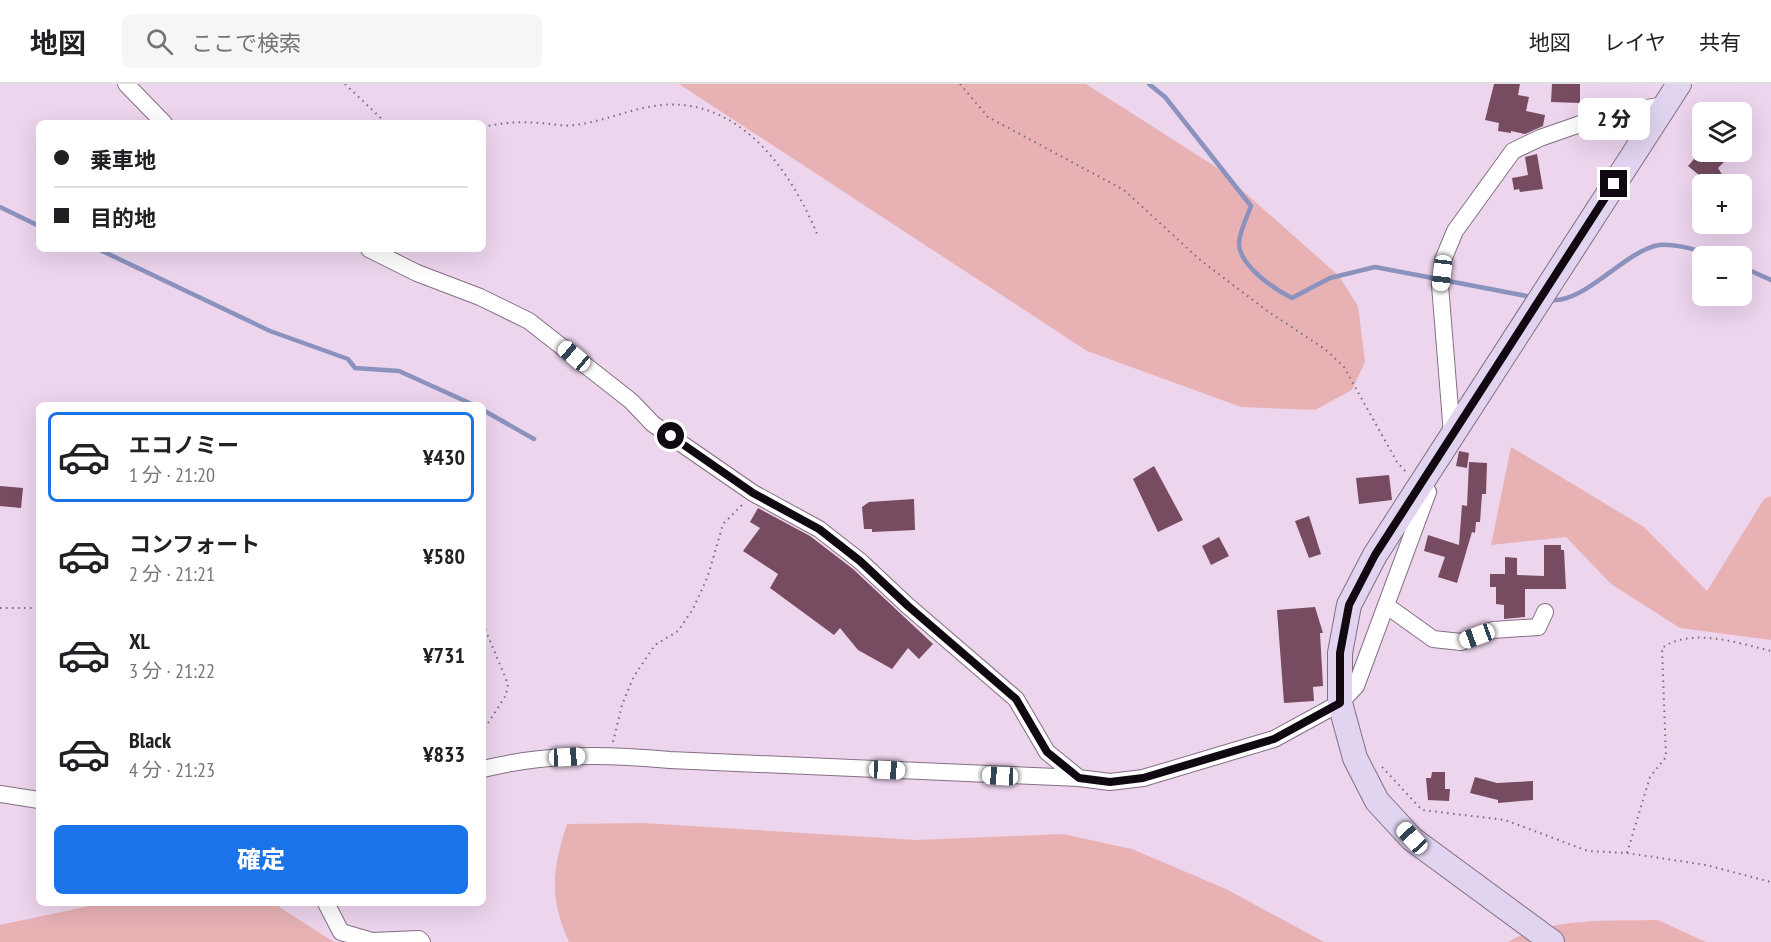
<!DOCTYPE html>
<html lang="ja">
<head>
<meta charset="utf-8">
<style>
  :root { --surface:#fff; --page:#f6f6f6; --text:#202124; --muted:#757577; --line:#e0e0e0; --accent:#1a73e8 }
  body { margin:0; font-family:"PT Sans Narrow","Noto Sans JP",sans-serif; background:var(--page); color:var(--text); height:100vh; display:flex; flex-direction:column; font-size:22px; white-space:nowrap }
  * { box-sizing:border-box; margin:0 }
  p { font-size:20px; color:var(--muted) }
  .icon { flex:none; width:33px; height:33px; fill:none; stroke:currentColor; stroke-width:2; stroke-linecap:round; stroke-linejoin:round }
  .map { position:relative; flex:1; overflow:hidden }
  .drawer { position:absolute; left:36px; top:318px; width:450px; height:504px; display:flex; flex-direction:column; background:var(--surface); border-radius:9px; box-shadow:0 6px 24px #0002 }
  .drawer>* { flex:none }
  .banner { position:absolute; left:36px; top:36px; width:450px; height:132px; border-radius:9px; box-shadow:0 6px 24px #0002; display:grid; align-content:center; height:132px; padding:0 18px; background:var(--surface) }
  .fabs { position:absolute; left:1692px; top:18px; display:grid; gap:12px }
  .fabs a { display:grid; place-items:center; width:60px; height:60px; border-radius:9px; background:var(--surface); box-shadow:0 6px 24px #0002; font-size:30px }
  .end { position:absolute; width:27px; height:27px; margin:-14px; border:8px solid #110911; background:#fff; box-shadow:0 0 0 3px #fff }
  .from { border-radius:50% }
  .bubble { position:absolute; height:42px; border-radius:9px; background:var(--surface); box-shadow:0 6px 24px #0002; font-size:20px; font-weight:800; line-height:42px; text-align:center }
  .car { position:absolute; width:18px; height:36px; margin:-18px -9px; border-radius:8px; box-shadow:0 0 4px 2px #0007; background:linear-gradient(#fff 24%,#345 0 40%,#fff 0 76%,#345 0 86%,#fff 0) }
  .banner b { display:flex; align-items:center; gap:21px; height:57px; font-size:22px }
  .banner b+b { border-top:2px solid var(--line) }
  .banner i { width:15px; height:15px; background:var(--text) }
  ul { padding:10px 0 0; list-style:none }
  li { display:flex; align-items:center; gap:18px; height:90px; margin:0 12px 9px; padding:0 6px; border:3px solid transparent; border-radius:9px }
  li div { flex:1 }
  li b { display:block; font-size:22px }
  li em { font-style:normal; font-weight:800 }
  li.on { border-color:var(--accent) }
  li>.icon { width:54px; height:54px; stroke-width:1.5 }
  .button { display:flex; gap:12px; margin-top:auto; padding:12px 18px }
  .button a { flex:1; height:69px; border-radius:9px; background:var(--accent); color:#fff; font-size:24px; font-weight:800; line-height:69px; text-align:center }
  header { display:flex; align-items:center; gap:36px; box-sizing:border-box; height:84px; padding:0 30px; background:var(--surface); border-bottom:2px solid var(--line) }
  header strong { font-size:28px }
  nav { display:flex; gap:33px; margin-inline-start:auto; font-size:21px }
  .search { width:420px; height:54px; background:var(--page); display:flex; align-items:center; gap:15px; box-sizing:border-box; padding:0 21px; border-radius:9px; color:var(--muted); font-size:22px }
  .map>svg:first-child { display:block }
  .green { fill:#e8b2b5 }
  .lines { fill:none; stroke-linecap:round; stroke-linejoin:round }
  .stream { stroke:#8b92be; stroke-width:4.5 }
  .building { fill:#774b60 }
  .street-casing { stroke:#836f84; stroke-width:18 }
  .secondary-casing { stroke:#836f84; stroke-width:26 }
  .path { stroke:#7a6a7a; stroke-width:2; stroke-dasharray:1.5 4.5; stroke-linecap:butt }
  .street { stroke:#fff; stroke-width:16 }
  .secondary { stroke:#e0d4f0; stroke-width:24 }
  .route { stroke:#110911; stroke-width:8 }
</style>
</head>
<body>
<header>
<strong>地図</strong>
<div class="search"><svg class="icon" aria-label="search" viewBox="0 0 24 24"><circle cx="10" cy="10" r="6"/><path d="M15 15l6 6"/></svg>ここで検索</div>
<nav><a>地図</a><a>レイヤ</a><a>共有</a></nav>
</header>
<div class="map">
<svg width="1771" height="858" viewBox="0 0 1771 858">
  <rect width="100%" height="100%" fill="#edd5ed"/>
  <path class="green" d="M679,0H1086L1216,83L1339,192L1358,222L1365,278L1352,306L1315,326L1241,323L1087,267Z
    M1511,363L1644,443L1707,507L1764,415L1771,412V556L1680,544L1611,500L1566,453L1491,461Z
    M643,739L917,756L1063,750L1132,765L1226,805L1324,858H569C549,813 552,786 567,740Z
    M103,819H273L334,858H0V841Z
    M1658,836L1706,858H1508C1550,833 1610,837 1658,836Z"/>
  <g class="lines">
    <path class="stream" d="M1149,0L1165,13L1251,122C1247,133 1240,147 1239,158C1238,181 1274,205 1292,214L1330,194L1375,183L1532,213
      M0,123L39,142
      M98,165L270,247L348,275L355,284L399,287L474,321
      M1742,183L1771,196
      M1549,216C1584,221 1624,167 1659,161C1677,159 1702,168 1719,172
      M483,326L534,355"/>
  </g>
  <path class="building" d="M1494,0H1520L1518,11L1529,13L1526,27L1545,31L1543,42L1525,50L1511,47V49L1498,47L1499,39L1485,36Z
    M1552,0H1580V19L1551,18Z
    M1700,68H1712L1724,78L1718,84L1723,92L1717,100H1710L1688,82Z
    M1537,70L1543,105L1520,108L1519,105L1514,106L1512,94L1528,91L1525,73Z
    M1459,367L1469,369L1467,384L1456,382Z
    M1469,378L1487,379L1486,410H1482L1480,438H1476L1475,449L1472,448L1457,499L1438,493L1445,473L1424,467L1428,451L1459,461L1462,421L1467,422Z
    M1154,382L1183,436L1158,448L1133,395Z
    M1389,391L1392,416L1359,420L1356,394Z
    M0,402L23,404L21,424L0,422Z
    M914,415L915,446L872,448V445H864L862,423L869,418Z
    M758,424L810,452L853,485L933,560L919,575L908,564L892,585L858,566L840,544L834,551L770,504L778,490L743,467L760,444L750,438Z
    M1309,432L1321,470L1309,474L1295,437Z
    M1219,453L1229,472L1211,481L1202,462Z
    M1544,461H1561V466H1564L1566,505H1525V533L1504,535V521L1496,520V503H1490V490H1505V473L1517,474V491L1544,492Z
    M1315,523L1323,549H1320L1323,602L1313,603L1314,617L1284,619L1277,526Z
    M1432,688H1445V705H1450L1449,717L1428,716L1426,694H1431Z
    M1475,693L1497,699L1533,697V716L1498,719V716L1470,709Z"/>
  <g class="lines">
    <g class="street-casing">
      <path id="street" d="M126,0L164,39
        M369,165L417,189L480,213L529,237L631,317L653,340L753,409L819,445L860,477L908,522L1016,615L1047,668L1079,694
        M1452,350L1440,201L1443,176L1455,147L1513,67L1540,54L1606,31L1664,21
        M1387,522L1433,555L1461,558L1493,546L1538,543L1545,528
        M483,685C549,669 603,670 670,676L1079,694L1110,698L1143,694L1274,655L1340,619L1356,602L1428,408L1419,401
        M0,710L39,716
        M326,819L341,848L372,857L419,855L422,858"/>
    </g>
    <g class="secondary-casing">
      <path id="secondary" d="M1552,858L1412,755L1377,717L1355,674L1340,619V569L1349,521L1375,471L1679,0"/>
    </g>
    <path class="path" d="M345,0L386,39
      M960,0L988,33L1124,106L1199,175L1266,226L1326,266L1344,283L1397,378L1406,388
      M483,43C500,39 520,37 538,39C550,39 562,43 574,41C602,38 627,26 654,22C736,9 790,84 817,150
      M0,524H39
      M483,540L508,600L506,611L483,647
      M613,658L622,621L634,592L655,561L678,547L693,525L708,492L723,440L743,420
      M1382,683L1422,726L1505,736L1588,767L1627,769L1706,781L1771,798
      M1627,769L1650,693L1666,673L1662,564C1692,543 1738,559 1771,567"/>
    <use href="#street" class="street"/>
    <use href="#secondary" class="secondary"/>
  </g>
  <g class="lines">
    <path class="route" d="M671,352L753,409L819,445L860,477L908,522L1016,615L1047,668L1079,694L1110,698L1143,694L1274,655L1340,619V569L1349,521L1375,471L1614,100"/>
  </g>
</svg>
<div class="fabs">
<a><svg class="icon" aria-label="layers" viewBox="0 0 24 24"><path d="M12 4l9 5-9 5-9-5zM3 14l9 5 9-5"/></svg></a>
<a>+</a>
<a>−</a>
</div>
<i class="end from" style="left:671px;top:352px"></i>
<i class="end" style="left:1614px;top:100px"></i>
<div class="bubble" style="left:1578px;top:14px;width:72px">2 分</div>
<i class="car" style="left:1442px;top:189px;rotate:187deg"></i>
<i class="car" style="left:574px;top:272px;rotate:310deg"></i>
<i class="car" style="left:1477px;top:552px;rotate:250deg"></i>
<i class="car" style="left:567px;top:673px;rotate:87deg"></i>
<i class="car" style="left:887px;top:686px;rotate:93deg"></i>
<i class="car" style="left:1000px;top:692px;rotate:273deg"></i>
<i class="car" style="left:1412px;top:754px;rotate:317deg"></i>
<div class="banner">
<b><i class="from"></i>乗車地</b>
<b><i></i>目的地</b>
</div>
<section class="drawer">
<ul>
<li class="on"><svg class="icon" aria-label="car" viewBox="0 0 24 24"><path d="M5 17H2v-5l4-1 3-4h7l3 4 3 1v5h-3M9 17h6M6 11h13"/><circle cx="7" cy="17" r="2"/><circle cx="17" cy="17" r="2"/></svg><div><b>エコノミー</b><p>1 分 · 21:20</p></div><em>¥430</em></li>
<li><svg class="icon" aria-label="car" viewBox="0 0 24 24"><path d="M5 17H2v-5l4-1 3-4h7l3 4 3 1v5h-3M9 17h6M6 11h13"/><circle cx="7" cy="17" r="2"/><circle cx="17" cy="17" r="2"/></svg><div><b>コンフォート</b><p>2 分 · 21:21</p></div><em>¥580</em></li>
<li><svg class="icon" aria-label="car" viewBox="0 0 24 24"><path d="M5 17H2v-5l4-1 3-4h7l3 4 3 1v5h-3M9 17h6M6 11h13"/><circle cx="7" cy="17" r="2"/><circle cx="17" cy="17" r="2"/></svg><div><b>XL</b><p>3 分 · 21:22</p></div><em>¥731</em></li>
<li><svg class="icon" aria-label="car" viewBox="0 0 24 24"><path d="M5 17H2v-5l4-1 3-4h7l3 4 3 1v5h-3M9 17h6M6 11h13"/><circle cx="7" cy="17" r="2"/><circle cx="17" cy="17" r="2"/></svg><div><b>Black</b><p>4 分 · 21:23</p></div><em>¥833</em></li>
</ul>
<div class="button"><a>確定</a></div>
</section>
</div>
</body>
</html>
